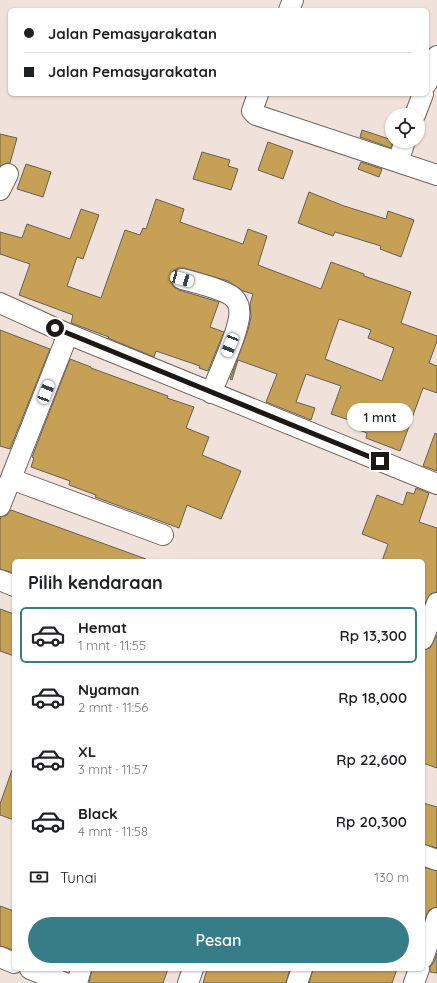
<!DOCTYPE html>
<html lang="id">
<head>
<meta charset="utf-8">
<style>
  :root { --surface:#fff; --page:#f6f6f6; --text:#202124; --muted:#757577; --line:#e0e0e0; --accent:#367d87 }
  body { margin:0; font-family:Quicksand,sans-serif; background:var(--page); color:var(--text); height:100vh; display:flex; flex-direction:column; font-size:15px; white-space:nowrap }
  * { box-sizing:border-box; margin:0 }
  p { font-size:13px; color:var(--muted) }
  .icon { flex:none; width:22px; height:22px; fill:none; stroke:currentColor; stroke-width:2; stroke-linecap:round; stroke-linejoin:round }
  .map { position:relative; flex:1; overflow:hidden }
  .details { position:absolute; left:12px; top:559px; width:413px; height:412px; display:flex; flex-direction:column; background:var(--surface); border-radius:6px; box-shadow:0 1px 3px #0004 }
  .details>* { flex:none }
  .hud { position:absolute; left:8px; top:8px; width:421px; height:88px; border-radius:6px; box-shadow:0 1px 3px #0004; display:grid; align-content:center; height:88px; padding:0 16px; background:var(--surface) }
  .buttons { position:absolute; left:385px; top:108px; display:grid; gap:8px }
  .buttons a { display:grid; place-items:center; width:40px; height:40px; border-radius:50%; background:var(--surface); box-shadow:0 1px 3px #0004; font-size:20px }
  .end { position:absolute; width:18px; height:18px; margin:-9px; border:5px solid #1c1815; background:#fff; box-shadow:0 0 0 2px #fff }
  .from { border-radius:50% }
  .bubble { position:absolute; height:28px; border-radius:14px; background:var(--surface); box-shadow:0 1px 3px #0004; font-size:13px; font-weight:600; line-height:28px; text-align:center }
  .car { position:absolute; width:12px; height:24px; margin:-12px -6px; border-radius:5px; box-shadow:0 0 3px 1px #0007; background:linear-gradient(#fff 24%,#345 0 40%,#fff 0 76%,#345 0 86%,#fff 0) }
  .hud b { display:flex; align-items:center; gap:14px; height:38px; font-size:15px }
  .hud b+b { border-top:1px solid var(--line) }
  .hud i { width:10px; height:10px; background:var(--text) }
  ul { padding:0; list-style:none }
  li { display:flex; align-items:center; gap:12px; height:56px; margin:0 8px 6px; padding:0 8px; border:2px solid transparent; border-radius:6px }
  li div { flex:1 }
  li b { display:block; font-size:15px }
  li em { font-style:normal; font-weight:600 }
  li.current { border-color:var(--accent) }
  li>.icon { width:36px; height:36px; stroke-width:1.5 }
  h2 { padding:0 16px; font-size:18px; line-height:48px }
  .pay { display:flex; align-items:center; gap:10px; height:44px; padding:0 16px; font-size:15px }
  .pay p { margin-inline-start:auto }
  .button { display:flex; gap:8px; margin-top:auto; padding:8px 16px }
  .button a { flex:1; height:46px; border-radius:24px; background:var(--accent); color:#fff; font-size:16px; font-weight:600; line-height:46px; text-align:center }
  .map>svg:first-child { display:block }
  .building { fill:#c6a054; stroke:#666055; fill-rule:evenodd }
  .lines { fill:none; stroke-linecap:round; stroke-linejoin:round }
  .minor-casing { stroke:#71655e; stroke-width:22 }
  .minor { stroke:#fff; stroke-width:20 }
  .route { stroke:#1c1815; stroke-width:5 }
</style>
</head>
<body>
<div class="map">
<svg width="437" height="983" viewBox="0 0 437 983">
  <rect width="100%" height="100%" fill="#f0e2da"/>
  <path class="building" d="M362,130L392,140L393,141L391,148L360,137Z
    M0,134L17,138L10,163H7L0,166Z
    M268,142L293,151L283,179L258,170Z
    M202,152L230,160L228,166L238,169L231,190L193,179Z
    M361,162L382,169L379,177L358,169Z
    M26,164L51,172L43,197L17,189Z
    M309,192L344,206L386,219L388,211L414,220L401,257L380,249L381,246L335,232L333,236L298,223Z
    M156,199L184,209L180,222L214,234L243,244L248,229L267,236L258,265L321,289L331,262L364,274V276L411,292L401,323L437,336V341L429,363L437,366V393L423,388L400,451L366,438L367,433L353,428L355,422L331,414L341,386L306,374L296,402L315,408L311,420L266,402L277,374L238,360L232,380L230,379L248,330L251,317L250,304L253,294L243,291L228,281L184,268H178L174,271L171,277V282L174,287L179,290L219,302L210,327L224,332L208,371L199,368L200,366L156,351L154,357L108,338L109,337L71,323L73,315L19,295L30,264L0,254V232L22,238L27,224L70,239L81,209L99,215L83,259L77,257L67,286L101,298L125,230L140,235L143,228L146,229ZM339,319L371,330L368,338L394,348L382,381L325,359Z
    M0,330L50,349L10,449L0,446Z
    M70,359L91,367V368L168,396L167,398L194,407L186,428L209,437L202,455L241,471L221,519L187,505L179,528L95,497L96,495L69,485L70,481L31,467L34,458L32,457Z
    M435,433L437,434V471L423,466Z
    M416,488L429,493L419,522L437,528V592L430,594L423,607V561H382L388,544L362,534L377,495L403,505L407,492L414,494Z
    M11,510L146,559L145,561H14V573L0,569V520L1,517L7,515Z
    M0,609L14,614V656L0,651Z
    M437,635V768L423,763V650L430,648Z
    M12,770L14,771V820L0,815V804Z
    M423,803L437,807V848L423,844Z
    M423,867L437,871V907L429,910L423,923Z
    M0,906L14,911V950L0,946Z
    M437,953V973L430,972V967L434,962Z
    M92,969H168L163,983H89Z
    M207,969H290L286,983H203Z
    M313,969H397L392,983H309Z"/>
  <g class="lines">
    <g class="minor-casing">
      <path id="minor" d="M289,10L293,0
        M427,83L437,56
        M258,94L252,111L256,115L437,175
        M415,115L423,94
        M398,162L405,141
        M0,190L8,174
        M182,279C194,282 226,290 234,298C239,303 240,311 239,318C235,341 220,371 211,393
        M0,303L68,334L437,484
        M11,479L163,535
        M0,506L68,334
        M0,580L14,586
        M423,639L437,603
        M423,855L437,860
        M0,957L14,963
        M423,958L437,918
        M30,969L65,983
        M77,983L81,969
        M188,983L193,969
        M297,983L302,969
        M414,983L419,969"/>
    </g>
    <use href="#minor" class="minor"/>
  </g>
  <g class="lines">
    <path class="route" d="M55,328L380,461"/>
  </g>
</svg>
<div class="buttons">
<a><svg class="icon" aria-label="locate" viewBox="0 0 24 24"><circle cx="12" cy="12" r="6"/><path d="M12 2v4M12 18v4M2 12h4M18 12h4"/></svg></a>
</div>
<i class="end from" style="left:55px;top:328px"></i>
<i class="end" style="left:380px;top:461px"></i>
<div class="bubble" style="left:347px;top:403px;width:66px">1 mnt</div>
<i class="car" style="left:182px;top:279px;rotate:106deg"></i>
<i class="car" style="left:230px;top:345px;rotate:202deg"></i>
<i class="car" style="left:46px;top:392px;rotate:21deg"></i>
<div class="hud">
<b><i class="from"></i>Jalan Pemasyarakatan</b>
<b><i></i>Jalan Pemasyarakatan</b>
</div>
<section class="details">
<h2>Pilih kendaraan</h2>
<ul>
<li class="current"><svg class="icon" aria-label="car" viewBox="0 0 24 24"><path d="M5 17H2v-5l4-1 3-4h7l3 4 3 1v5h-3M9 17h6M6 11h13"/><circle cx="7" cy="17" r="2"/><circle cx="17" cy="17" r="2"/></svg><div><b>Hemat</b><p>1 mnt · 11:55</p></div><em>Rp 13,300</em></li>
<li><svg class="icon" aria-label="car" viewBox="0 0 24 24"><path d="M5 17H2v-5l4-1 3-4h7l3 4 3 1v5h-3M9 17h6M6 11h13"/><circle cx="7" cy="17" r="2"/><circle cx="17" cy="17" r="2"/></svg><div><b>Nyaman</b><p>2 mnt · 11:56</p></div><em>Rp 18,000</em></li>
<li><svg class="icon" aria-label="car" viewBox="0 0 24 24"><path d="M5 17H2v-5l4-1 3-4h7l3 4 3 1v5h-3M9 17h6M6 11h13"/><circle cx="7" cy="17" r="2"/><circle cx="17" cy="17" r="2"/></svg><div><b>XL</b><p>3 mnt · 11:57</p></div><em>Rp 22,600</em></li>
<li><svg class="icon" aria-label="car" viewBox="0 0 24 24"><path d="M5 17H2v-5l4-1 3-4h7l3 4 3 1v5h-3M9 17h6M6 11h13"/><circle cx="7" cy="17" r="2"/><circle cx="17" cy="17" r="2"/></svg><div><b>Black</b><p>4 mnt · 11:58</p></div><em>Rp 20,300</em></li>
</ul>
<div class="pay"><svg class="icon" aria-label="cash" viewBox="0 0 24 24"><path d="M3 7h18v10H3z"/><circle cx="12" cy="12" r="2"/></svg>Tunai<p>130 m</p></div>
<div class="button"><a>Pesan</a></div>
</section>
</div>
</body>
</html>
